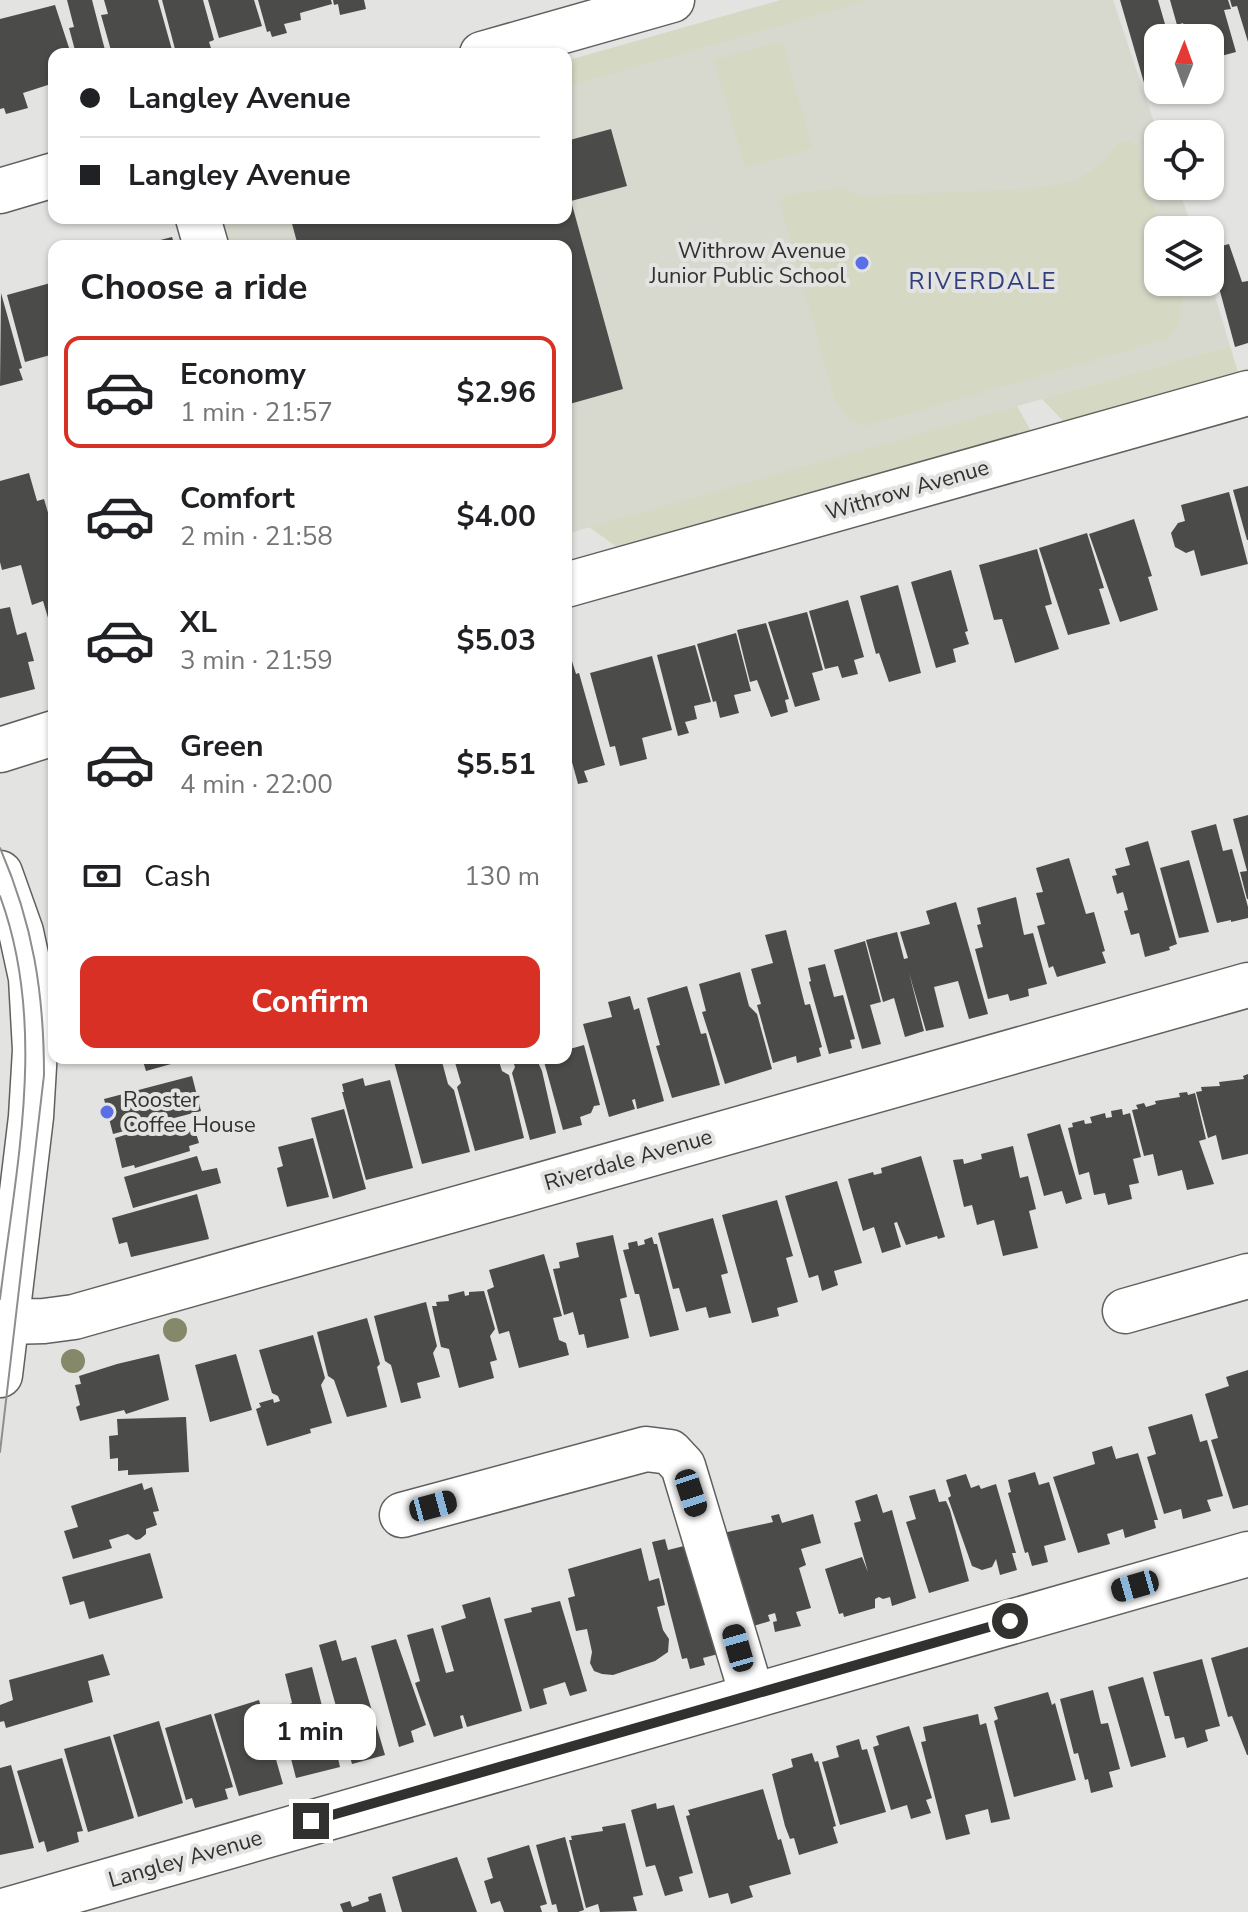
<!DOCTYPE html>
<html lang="en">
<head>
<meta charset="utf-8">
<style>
  :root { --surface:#fff; --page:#f6f6f6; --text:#202124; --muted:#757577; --line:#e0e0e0; --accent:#d93025 }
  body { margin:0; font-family:"Nunito Sans",sans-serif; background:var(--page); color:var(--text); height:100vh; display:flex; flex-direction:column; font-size:30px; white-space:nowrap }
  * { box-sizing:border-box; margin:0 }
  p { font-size:26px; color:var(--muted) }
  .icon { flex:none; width:44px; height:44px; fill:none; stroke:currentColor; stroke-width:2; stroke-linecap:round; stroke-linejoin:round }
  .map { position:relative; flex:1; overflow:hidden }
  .panel { position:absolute; left:48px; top:240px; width:524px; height:824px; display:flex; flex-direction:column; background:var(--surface); border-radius:16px; box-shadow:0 2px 6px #0004 }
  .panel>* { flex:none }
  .hud { position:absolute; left:48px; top:48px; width:524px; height:176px; border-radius:16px; box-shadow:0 2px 6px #0004; display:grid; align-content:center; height:176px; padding:0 32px; background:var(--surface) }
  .needle { width:52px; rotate:1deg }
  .tools { position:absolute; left:1144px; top:24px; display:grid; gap:16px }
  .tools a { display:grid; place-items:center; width:80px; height:80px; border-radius:16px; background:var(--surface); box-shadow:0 2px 6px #0004; font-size:40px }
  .end { position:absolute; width:36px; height:36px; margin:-18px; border:10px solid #313130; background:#fff; box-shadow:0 0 0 4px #fff }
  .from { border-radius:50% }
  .bubble { position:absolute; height:56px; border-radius:16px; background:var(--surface); box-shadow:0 2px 6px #0004; font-size:26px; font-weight:700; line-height:56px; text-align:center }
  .car { position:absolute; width:24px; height:48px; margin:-24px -12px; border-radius:10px; box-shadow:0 0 6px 2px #0007; background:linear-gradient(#222 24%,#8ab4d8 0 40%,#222 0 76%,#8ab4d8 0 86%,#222 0) }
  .hud b { display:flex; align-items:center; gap:28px; height:76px; font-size:30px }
  .hud b+b { border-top:2px solid var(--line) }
  .hud i { width:20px; height:20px; background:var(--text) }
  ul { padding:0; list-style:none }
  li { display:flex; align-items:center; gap:24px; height:112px; margin:0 16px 12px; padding:0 16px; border:4px solid transparent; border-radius:16px }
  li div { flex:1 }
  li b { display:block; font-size:30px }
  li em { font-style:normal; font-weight:700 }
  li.on { border-color:var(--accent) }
  li>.icon { width:72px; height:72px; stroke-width:1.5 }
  h2 { padding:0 32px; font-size:36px; line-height:96px }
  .pay { display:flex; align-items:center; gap:20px; height:88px; padding:0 32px; font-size:30px }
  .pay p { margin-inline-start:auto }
  .action { display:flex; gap:16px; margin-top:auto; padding:16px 32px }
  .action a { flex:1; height:92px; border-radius:16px; background:var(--accent); color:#fff; font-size:32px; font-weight:700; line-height:92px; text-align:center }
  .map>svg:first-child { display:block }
  .built { fill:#d7d9cf }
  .green { fill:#d5d8c3 }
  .building { fill:#4b4b49 }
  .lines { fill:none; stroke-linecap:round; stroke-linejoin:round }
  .minor-casing { stroke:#60615e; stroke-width:47 }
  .major-casing { stroke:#60615e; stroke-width:47 }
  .minor { stroke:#fff; stroke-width:44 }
  .major { stroke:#fff; stroke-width:44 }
  .tram { stroke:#8e8e8c; stroke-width:2 }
  .tree { fill:#868969 }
  .route { stroke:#313130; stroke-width:10 }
  .poi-dot { fill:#5a6fe5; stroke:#e3e4e1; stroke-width:3 }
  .labels { text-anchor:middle; stroke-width:8; stroke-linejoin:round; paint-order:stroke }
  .poi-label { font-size:22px; fill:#313130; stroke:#e3e4e1; text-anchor:end }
  .street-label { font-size:22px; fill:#313130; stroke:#e3e4e1 }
  .neighbourhood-label { font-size:24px; letter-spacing:2px; fill:#323e79; stroke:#e3e4e1 }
</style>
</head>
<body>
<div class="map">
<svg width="1248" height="1912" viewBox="0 0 1248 1912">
  <rect width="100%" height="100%" fill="#e3e4e1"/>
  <path class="built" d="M781,0H1113L1158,134V186H1177L1194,230H1158V282H1210V279L1230,346L566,534V246H188L180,218H566V61Z"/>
  <path class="green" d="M781,0H870L566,87V61Z
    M782,41L813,148L745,168L714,60Z
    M1131,141L1138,147L1147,192L1165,230H1158V282H1184V284L1178,326L1168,339L865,426L846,417L834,398L780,203L787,194L843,188L858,196L1029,189L1077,181L1106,158L1118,142Z
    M1230,346L1238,372L1064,422L1042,399Z
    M1017,406L1031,431L617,547L589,527Z"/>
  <path class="building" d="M67,0H92L106,54H76L69,28L74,27Z
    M104,0H158L172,50L171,54H112L101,15L108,14Z
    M162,0H203L214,40L209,42L212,51L180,54L178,48L175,49Z
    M208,0H254L262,26L219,38Z
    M258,0H331L332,4L300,13L301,20L284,24L287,33L272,37L270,31L267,32Z
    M333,0H364L366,9L340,15L338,4L334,5Z
    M1120,0H1158L1169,38H1158V90L1147,93Z
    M1170,0H1228L1231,9L1224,10L1236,52L1210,59V38H1188L1183,23L1177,25Z
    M1230,0H1248V42L1237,6L1232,7Z
    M55,5L71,54H54V83L23,93L28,108L6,114L4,108L0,109V19Z
    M611,129L627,186L571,201L623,389L566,405V246H298L291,220L299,218H566V141Z
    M172,237L175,246H142L141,245Z
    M1229,244L1242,282L1248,281V343L1235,347L1210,254V249Z
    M54,282V354L25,362L7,295Z
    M1,293L22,368L19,369L23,380L0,386Z
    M29,473L37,501L44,499L54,533V638L43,601L32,605L21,565L2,570L0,562V481Z
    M1248,486V540H1247L1233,490Z
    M1229,492L1248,564L1201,576L1194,550L1186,553L1175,547L1171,533L1178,523L1185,521L1181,505Z
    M1134,519L1152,576L1148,577L1158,610L1120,622L1089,534Z
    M1087,533L1104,588L1099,589L1110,624L1068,635L1039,548Z
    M1037,549L1052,604L1045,606L1059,649L1015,663L1002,619L994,620L979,565Z
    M951,570L968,631L965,632L969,644L953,649L956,662L936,668L911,582Z
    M898,585L921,673L889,682L879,653L876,654L860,596Z
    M848,600L864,657L854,660L858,674L842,678L838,666L825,669L809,611Z
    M10,607L17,635L26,632L34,661L28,662L35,689L0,698V609Z
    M807,612L823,670L812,673L820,700L795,707L768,622Z
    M766,623L789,699L785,700L788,712L771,717L757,680L750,682L737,630Z
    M736,633L751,691L734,695L739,713L720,718L716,701L713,702L697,644Z
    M695,645L711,702L694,706L697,719L685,722L689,733L678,736L657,655Z
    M652,656L672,730L642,738L647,759L620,766L615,746L610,747L590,673Z
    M571,658L576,674L579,673L605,765L584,771L588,782L578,784L566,740V660Z
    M1248,815V899H1247L1240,872L1247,871L1233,819Z
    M1216,824L1223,851L1232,849L1248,907V918L1231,922V920L1217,923L1191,831Z
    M1148,841L1177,944L1169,947L1170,950L1145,957L1139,933L1131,935L1124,911L1128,910L1123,892L1117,894L1112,876L1117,875L1115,869L1130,865L1125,848Z
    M1069,858L1086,914L1094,912L1105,951L1102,952L1106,963L1057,977L1053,966L1049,968L1037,926L1045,924L1036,893L1043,892L1036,868Z
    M1189,860L1209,932L1179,938L1160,868Z
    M1016,897L1024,935L1033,933L1047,984L1028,989L1029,996L1010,1001L1008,994L988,999L975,949L983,947L977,925L981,924L977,908Z
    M956,902L988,1014L969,1019L958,981L934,987L944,1027L926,1031L909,973L924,1031L905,1037L894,998L883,1002L866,940L897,932L904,959L908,958L900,932L930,924L926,911Z
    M786,930L805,1005L810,1004L822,1047L819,1048L821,1056L797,1063L796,1056L773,1063L757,1005L761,1004L751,969L773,963L765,935Z
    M865,941L881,1002L870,1005L881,1044L862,1049L834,950Z
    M825,964L834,997L843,995L855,1039L850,1040L852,1048L829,1054L809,982L811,981L808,968Z
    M740,972L749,1006L757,1014L772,1069L725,1084L702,1012L706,1011L699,984Z
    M687,986L701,1034L706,1033L720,1085L672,1098L656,1046L660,1045L647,998Z
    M630,996L634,1010L639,1008L664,1101L637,1109L635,1099L632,1100L635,1109L609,1117L583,1024L612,1017L608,1002Z
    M584,1045L600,1105L594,1106L591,1113L580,1117L582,1125L563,1130L543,1058H566V1050Z
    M142,1058H189V1059L146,1071Z
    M393,1058H441L448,1084L454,1090L470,1152L422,1164Z
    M498,1058L502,1071L509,1075L524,1138L475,1151L457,1087L461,1083L454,1059Z
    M512,1058H536L542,1071L556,1133L530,1140L512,1073L515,1067Z
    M1248,1074V1154L1222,1160L1216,1135L1208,1138L1196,1092L1202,1091L1201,1087L1220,1086L1219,1082L1244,1079L1243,1076Z
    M192,1076L201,1111L113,1134L104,1099Z
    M363,1078L365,1086L390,1080L413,1168L366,1180L342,1092H344L342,1084Z
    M1187,1092L1188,1095L1195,1093L1206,1139L1199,1141L1214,1184L1187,1190L1182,1170L1158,1176L1153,1154L1144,1156L1132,1110L1138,1109L1136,1105L1144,1103L1146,1107L1156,1104L1155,1101L1180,1097L1179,1093Z
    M344,1109L366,1189L333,1199L311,1118Z
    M1122,1109L1123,1115L1130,1113L1141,1157L1133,1159L1139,1183L1129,1185L1132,1199L1108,1205L1105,1193L1094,1195L1089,1172L1079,1175L1068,1128L1073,1127L1072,1123L1084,1120L1085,1124L1092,1123L1090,1117L1105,1113L1106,1118L1112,1117L1111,1111Z
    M180,1118L185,1133L195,1130L199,1143L189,1146L190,1151L135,1168L134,1165L122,1168L115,1138Z
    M1060,1124L1082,1199L1066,1204L1062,1191L1044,1196L1027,1134Z
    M313,1138L329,1197L287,1207L277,1168L283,1166L278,1147Z
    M1013,1146L1020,1178L1028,1176L1036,1209L1029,1211L1038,1248L1003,1256L994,1220L977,1225L972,1205L964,1207L953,1160L963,1159L964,1164L982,1159L981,1154Z
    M197,1156L202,1171L217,1168L221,1183L133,1208L124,1177Z
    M921,1156L945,1237L938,1239L937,1236L906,1245L897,1222L894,1223L901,1247L882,1253L874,1227L863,1231L848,1179L873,1172L874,1175L882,1173L881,1168Z
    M837,1181L862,1263L834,1271L838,1285L822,1291L818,1275L809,1278L785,1196Z
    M197,1194L209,1239L131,1257L127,1242L119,1244L112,1218Z
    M777,1200L793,1256L786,1258L798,1302L777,1308L779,1316L752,1323L722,1215Z
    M713,1218L728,1273L721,1275L731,1313L709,1318L706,1307L686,1312L679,1288L673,1289L658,1233Z
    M613,1235L627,1297L620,1299L629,1338L587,1348L584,1334L579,1335L573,1312L564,1315L553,1269L560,1268L559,1262L579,1257L576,1243Z
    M652,1237L654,1244H657L679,1330L650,1337L639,1294H635L623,1250L629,1249L628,1243L637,1241L638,1246L645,1244L644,1240Z
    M544,1254L562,1316L553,1318L559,1340L566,1343L569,1355L519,1368L509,1331L499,1334L487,1290L494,1287L489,1270Z
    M464,1291L465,1296L469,1295V1292L484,1291L495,1329L490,1336L497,1360L490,1362L494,1378L459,1388L449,1349L441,1347L432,1306H437L436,1302L449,1301L448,1295Z
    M426,1302L437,1346L433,1353L440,1377L417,1383L421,1398L401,1403L391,1365L385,1361L374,1316Z
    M367,1318L380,1364L377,1367L387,1407L347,1417L334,1380L328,1376L317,1332Z
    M313,1335L325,1378L321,1385L332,1423L310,1429L311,1433L267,1446L256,1409L261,1407L259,1403L273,1399L274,1403L280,1401L278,1396L272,1393L259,1350Z
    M159,1354L169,1400L126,1414L124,1410L80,1421L76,1407L80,1405L75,1385L81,1384L79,1376L117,1364Z
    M236,1354L252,1410L210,1422L195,1365Z
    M1248,1370V1505L1233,1509L1211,1440L1218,1438L1205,1394L1229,1386L1226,1377Z
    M1192,1414L1200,1442L1207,1440L1223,1496L1207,1500L1211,1511L1183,1519L1181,1509L1164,1514L1147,1457L1156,1454L1148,1427Z
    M186,1417L189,1472L128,1475V1470L118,1471V1458L110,1459L109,1436L118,1435L117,1419Z
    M1112,1446L1116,1459L1138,1453L1158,1520H1154L1156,1528L1125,1538L1123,1529L1107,1534L1110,1544L1078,1553L1053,1477L1095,1464L1092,1452Z
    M1035,1472L1039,1485L1049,1482L1066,1540L1044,1546L1048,1562L1032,1566L1028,1552L1025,1553L1008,1493L1011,1492L1008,1480Z
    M966,1474L971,1488L979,1485L981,1489L996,1484L1016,1553H1012L1017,1570L1000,1575L996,1559L992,1567L982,1570L972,1566L948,1498L951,1496L946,1480Z
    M142,1483L144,1490L152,1487L159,1511L153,1512L157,1525L146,1529V1534L140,1539L136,1540L128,1534L109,1540L112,1548L73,1559L64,1531L78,1527L71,1506Z
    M935,1489L939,1502L946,1501L950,1510L969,1581L929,1593L906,1522L916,1519L909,1496Z
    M877,1494L883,1513L892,1510L916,1598L892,1606L890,1597L883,1599L879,1597L875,1599V1608L844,1617L843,1613L839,1614L825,1569L862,1557L868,1572L854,1523L861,1521L855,1501Z
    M779,1514L782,1523L813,1514L821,1543L801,1549L806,1565L799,1568L811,1608L796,1612L801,1626L775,1632L773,1622L777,1621L775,1613L768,1615L770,1621L744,1629L723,1533L773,1522L771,1516Z
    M665,1539L668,1550L696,1543L733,1650L703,1658L705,1665L690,1669L687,1658L682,1659L652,1542Z
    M641,1548L649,1581L659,1578L665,1605L657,1607L663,1630L669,1639L668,1652L655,1661L613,1675L602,1674L594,1671L590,1663L592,1652L587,1629L576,1631L568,1598L575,1596L568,1569Z
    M150,1553L163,1598L89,1619L84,1601L70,1605L62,1577Z
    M490,1597L522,1711L467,1727L463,1715L460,1716L463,1728L434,1737L415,1683L420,1681L407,1635L433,1628L446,1673L454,1671L441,1626L466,1618L462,1605Z
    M560,1601L587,1691L570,1696L565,1682L543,1689L547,1704L530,1709L504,1619L532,1612L531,1608Z
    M396,1639L426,1725L411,1731L414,1742L399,1747L371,1646Z
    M336,1640L342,1661L356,1657L385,1755L352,1764L319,1645Z
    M1248,1647V1755H1247L1232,1716L1228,1717L1211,1658Z
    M103,1654L110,1675L88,1681L93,1702L6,1728L4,1721L0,1722V1705L13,1700L9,1680Z
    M1202,1659L1220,1726L1205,1730L1208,1741L1187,1748L1184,1737L1175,1739L1169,1716H1165L1153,1672Z
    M312,1667L322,1706L326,1705L340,1767L296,1778L289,1751L297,1748L285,1706L292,1703L285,1674Z
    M1143,1677L1166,1757L1131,1767L1108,1687Z
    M1093,1690L1101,1724L1108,1723L1120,1769L1109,1772L1113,1787L1091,1793L1088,1779L1085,1780L1078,1753L1074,1754L1060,1699Z
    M1048,1692L1052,1705L1055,1703L1076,1780L1014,1797L994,1721L998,1719L994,1707Z
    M259,1700L283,1784L239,1796L214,1714Z
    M211,1714L233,1787L225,1789L228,1799L195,1808L192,1798L186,1800L165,1728Z
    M978,1714L980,1725L986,1723L1010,1819L991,1823L988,1809L965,1815L970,1834L946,1840L921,1742L926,1741L923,1727Z
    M159,1721L183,1803L138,1817L113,1735Z
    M909,1726L932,1798L926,1800L931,1813L911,1819L907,1805L891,1810L873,1747L879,1745L876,1736Z
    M110,1736L134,1818L88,1832L64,1749Z
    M859,1739L862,1750L867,1749L886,1812L840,1825L822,1762L839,1757L836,1746Z
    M812,1753L815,1762L818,1761L836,1826L833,1827L838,1843L799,1855L794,1838L790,1839L785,1826L772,1774L793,1767L791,1759Z
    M62,1758L83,1831L77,1832L79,1842L47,1852L44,1841L39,1843L17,1771Z
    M11,1765L34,1848L0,1855V1768Z
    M763,1789L778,1840L781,1839L791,1874L749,1886L753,1897L731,1904L728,1893L709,1898L686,1816L690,1815L688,1810Z
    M656,1803L657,1809L674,1805L693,1873L679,1877L683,1891L665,1896L655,1865L646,1867L631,1810Z
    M625,1823L643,1895L633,1897L637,1911L600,1912L598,1904L586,1908L569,1840H572L571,1836L603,1831L602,1827Z
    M565,1837L584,1910L578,1912H558L556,1904L552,1905L536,1845Z
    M529,1845L547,1904L540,1906L542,1912H504L500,1901L491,1904L484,1881L493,1878L487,1858Z
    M457,1857L477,1912H402L392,1877Z
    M381,1893L386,1912H343L340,1904L350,1901L352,1907L369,1901L368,1897Z"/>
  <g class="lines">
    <g class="minor-casing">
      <path id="minor" d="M482,54L672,0
        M0,191L54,175
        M198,218L206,246
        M566,585L1248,393
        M0,750L54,733
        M1125,1311L1248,1276
        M6,1322L44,1321L74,1317L1248,985
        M402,1515L646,1449L670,1452L683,1466L752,1695
        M0,1912L1248,1554"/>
    </g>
    <g class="major-casing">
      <path id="major" d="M0,873L21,932L31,978L35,1050L31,1117L0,1375"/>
    </g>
    <use href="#minor" class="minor"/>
    <use href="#major" class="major"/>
    <path class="tram" d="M0,848C33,924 44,992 44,1075L0,1452
      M0,896C48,1026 16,1166 0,1299"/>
  </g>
  <g class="tree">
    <circle cx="175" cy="1330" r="12"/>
    <circle cx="73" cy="1361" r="12"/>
  </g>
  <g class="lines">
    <path class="route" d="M311,1821L1010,1621"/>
  </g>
  <g class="poi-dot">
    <circle cx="862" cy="263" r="8"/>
    <circle cx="107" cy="1112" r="8"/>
  </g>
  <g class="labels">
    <g class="poi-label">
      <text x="846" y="258">Withrow Avenue<tspan x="846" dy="25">Junior Public School</tspan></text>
      <text x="123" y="1107" text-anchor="start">Rooster<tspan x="123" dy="25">Coffee House</tspan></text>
    </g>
    <g class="street-label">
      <text transform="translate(907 489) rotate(-16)" y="8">Withrow Avenue</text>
      <text transform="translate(628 1159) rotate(-16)" y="8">Riverdale Avenue</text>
      <text transform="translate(185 1858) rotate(-16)" y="8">Langley Avenue</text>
    </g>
    <g class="neighbourhood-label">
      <text x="983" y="289">RIVERDALE</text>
    </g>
  </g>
</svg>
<div class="tools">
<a><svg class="needle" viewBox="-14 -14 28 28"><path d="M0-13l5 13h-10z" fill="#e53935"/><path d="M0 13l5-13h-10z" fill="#757577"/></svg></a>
<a><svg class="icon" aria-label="locate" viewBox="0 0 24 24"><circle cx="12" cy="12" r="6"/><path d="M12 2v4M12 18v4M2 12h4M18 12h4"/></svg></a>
<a><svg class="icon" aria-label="layers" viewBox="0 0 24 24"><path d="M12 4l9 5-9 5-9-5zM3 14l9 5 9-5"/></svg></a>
</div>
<i class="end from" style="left:1010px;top:1621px"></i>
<i class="end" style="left:311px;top:1821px"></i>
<div class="bubble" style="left:244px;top:1704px;width:132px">1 min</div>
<i class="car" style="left:691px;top:1493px;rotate:162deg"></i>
<i class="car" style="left:433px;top:1506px;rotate:75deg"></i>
<i class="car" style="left:1135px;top:1586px;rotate:254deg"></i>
<i class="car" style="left:738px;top:1648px;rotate:344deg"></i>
<div class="hud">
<b><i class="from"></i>Langley Avenue</b>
<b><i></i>Langley Avenue</b>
</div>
<section class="panel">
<h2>Choose a ride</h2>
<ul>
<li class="on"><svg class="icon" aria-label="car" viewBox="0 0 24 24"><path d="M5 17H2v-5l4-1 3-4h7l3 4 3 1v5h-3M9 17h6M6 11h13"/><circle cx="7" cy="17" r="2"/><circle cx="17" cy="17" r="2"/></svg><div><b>Economy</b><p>1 min · 21:57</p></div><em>$2.96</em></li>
<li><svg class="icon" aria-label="car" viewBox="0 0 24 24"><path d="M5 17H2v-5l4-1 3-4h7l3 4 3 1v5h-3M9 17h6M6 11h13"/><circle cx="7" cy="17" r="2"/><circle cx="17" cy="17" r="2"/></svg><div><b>Comfort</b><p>2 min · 21:58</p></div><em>$4.00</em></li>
<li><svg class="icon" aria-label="car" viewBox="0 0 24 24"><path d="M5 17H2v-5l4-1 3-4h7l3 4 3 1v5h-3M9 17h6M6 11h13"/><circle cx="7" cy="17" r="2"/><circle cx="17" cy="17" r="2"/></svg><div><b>XL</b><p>3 min · 21:59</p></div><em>$5.03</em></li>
<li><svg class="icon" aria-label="car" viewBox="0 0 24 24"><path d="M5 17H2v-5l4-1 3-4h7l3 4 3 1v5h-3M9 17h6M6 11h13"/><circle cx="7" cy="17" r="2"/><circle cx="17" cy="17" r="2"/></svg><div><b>Green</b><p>4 min · 22:00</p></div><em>$5.51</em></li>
</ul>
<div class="pay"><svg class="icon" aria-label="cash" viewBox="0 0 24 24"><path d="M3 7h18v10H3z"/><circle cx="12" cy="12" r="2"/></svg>Cash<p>130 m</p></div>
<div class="action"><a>Confirm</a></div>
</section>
</div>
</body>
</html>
